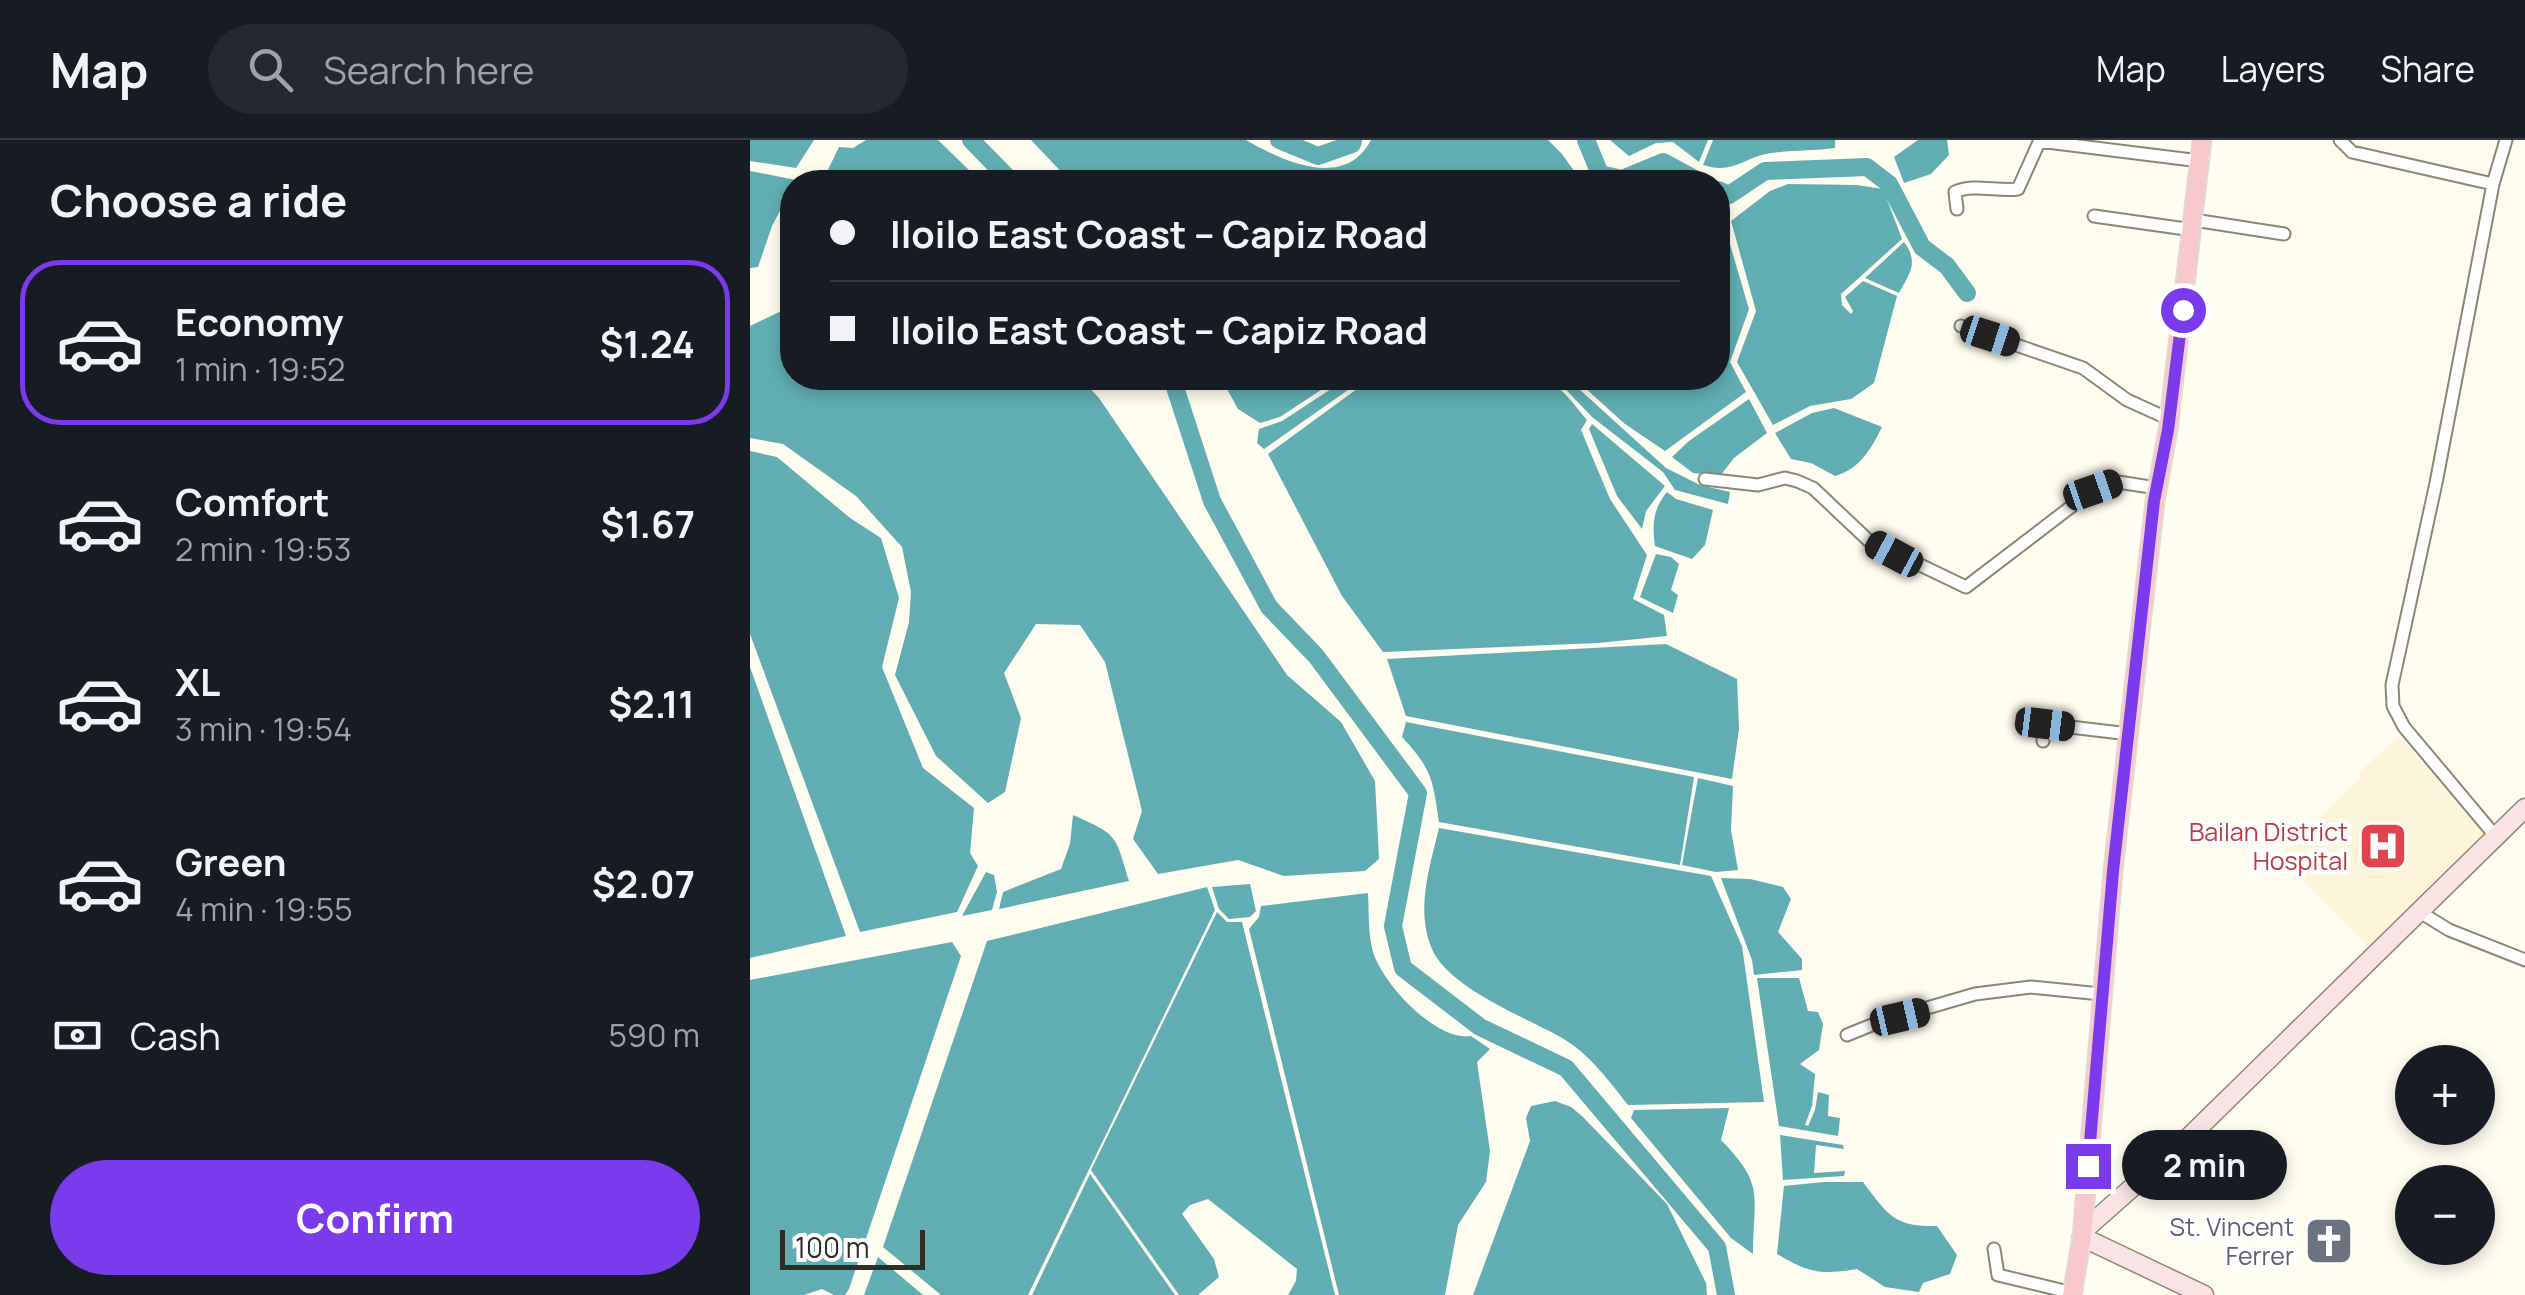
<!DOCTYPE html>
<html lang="en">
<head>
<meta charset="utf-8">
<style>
  :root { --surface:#171b24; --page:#242831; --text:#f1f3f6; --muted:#9ea1a6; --line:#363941; --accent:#7c3aed }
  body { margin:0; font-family:Manrope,sans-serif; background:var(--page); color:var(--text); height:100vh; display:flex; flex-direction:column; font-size:38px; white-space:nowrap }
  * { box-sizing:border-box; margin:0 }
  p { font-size:32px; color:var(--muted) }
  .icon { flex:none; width:55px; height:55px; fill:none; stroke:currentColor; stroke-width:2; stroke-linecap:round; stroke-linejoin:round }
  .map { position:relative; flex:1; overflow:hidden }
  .details { display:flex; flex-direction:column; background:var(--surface); width:750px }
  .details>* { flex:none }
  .guide { position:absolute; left:30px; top:30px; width:950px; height:220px; border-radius:40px; box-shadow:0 5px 15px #0003; display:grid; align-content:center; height:220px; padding:0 50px; background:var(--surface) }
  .fabs { position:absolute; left:1645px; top:905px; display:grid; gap:20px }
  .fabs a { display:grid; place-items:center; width:100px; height:100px; border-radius:50%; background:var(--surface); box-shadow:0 5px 15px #0003; font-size:50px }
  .scale { position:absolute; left:30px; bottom:25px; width:145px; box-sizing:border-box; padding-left:10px; border:5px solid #2f2d25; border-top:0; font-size:28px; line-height:35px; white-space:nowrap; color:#2f2d25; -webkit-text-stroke:8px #fff; paint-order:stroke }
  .end { position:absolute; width:45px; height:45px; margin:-22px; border:12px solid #7c3aed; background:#fff; box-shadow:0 0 0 5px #fff }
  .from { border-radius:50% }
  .bubble { position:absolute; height:70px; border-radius:35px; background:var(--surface); box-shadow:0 5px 15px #0003; font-size:32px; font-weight:700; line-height:70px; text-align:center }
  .car { position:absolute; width:30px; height:60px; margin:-30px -15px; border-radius:12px; box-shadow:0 0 8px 2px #0007; background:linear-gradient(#222 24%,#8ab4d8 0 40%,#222 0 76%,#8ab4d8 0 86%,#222 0) }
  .guide b { display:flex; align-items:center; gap:35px; height:95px; font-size:38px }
  .guide b+b { border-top:2px solid var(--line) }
  .guide i { width:25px; height:25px; background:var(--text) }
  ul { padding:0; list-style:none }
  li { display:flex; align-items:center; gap:30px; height:165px; margin:0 20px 15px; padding:0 30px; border:5px solid transparent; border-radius:40px }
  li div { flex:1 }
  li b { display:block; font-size:38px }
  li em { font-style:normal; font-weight:700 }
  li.active { border-color:var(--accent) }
  li>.icon { width:90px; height:90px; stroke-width:1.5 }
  h2 { padding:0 50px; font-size:45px; line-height:120px }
  .pay { display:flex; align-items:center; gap:25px; height:110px; padding:0 50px; font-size:38px }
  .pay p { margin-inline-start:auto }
  .primary-button { display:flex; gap:20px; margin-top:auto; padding:20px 50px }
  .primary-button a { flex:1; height:115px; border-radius:60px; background:var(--accent); color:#fff; font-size:40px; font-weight:700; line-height:115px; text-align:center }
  header { display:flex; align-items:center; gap:60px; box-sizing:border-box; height:140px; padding:0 50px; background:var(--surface); border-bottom:2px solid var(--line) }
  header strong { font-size:48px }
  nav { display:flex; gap:55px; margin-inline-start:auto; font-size:35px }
  .search { width:700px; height:90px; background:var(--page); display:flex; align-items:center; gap:25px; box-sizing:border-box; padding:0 35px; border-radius:55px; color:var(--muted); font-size:38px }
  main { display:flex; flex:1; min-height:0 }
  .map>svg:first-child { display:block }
  .built { fill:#fcf5d9 }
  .water { fill:#60aeb3 }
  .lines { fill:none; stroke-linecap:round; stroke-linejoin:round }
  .river { stroke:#60aeb3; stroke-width:18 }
  .minor-casing { stroke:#8c8775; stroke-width:15 }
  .secondary-casing { stroke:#8c8775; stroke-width:21 }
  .primary-casing { stroke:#dedddc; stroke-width:21 }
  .minor { stroke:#fff; stroke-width:11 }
  .secondary { stroke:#fbe3e5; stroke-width:18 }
  .primary { stroke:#f8c8ca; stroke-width:18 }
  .route { stroke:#7c3aed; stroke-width:12 }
  .labels { text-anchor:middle; stroke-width:9; stroke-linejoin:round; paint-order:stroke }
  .health-label { font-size:25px; fill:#be3a42; stroke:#fff; text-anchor:end }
  .worship-label { font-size:25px; fill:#5b616d; stroke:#fff; text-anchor:end }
</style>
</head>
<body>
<header>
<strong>Map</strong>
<div class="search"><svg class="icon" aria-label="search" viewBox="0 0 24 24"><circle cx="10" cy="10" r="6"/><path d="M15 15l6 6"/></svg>Search here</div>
<nav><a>Map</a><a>Layers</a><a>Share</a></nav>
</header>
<main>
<section class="details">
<h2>Choose a ride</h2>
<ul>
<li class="active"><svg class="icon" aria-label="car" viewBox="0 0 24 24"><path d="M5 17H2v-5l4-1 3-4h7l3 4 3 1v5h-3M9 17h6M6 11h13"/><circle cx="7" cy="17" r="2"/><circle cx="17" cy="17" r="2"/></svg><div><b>Economy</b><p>1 min · 19:52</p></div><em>$1.24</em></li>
<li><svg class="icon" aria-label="car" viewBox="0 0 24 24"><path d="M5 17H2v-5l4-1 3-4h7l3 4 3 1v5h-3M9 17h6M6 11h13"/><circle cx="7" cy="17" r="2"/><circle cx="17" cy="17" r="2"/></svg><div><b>Comfort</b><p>2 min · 19:53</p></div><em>$1.67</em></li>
<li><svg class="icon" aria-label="car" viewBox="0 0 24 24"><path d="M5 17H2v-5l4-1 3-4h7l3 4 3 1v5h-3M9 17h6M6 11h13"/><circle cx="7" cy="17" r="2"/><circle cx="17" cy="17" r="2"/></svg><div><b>XL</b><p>3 min · 19:54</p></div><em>$2.11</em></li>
<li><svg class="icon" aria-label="car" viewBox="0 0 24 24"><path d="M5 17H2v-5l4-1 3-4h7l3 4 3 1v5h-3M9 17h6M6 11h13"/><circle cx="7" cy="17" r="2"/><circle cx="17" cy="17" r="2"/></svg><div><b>Green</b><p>4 min · 19:55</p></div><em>$2.07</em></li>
</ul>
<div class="pay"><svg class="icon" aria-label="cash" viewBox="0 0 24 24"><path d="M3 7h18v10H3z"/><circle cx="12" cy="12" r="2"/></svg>Cash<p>590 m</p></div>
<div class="primary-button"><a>Confirm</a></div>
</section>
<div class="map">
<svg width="1775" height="1155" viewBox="0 0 1775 1155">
  <rect width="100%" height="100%" fill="#fffcf0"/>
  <path class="built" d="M1648,596L1737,695L1620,809L1530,717L1610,638L1609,633Z"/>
  <path class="water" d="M0,0H64L46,28L0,21Z
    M116,0H188L222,33L220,42H72L89,7L103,8Z
    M281,0H496C534,22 595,50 621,0H798L812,14L832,42H321Z
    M860,0H958L949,22L923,2L906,3L879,16Z
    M963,0H1085V8C1064,11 1042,10 1021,13C994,17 983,35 953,25Z
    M1168,0H1197L1199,15L1181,34L1154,43L1144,17Z
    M0,31L46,40L22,86L8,127L0,128Z
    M1038,44L1107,45L1133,49L1152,99L1091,154L1092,165L1101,174L1103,171L1095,157L1113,141L1147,156L1124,243L1101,259L1060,266L1023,285L987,222L1006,171L981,81L1020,51Z
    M968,82L974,84L999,169L980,222L996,252L915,311L875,284L824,238H968Z
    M1154,102C1169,122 1160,133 1149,153L1115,138Z
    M42,166V238H330L349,258L537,535L591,582L625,641L629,719L615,731L534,736L488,720L408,734L383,699L392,671L355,522L330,485L286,484L254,533L271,578L255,652L238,663L186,616L145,535L159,482L161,452L152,407L106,356L33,304L0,298V186Z
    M471,238H589L530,277L510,283L488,269Z
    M598,238H615L514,309L507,303L509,289L532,281Z
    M622,238H767V242C798,224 819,259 837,280L831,290L860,359L897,415L883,459L914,475L917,496L848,503L633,512L592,456L518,314Z
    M805,238H817L916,328L950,345L980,352L978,364L925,350L913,332L842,277Z
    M999,259L1017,293L984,318L970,336L943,333L922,317L939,301Z
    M1084,268L1132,287C1121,309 1110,329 1085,336L1061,323L1041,319L1025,293L1062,273Z
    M842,284L915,346L896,371L892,389L867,356L839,289Z
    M0,311L27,317L100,378L131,398L149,458L132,527L173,628L224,668L220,713L228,726L207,772L110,792L0,494Z
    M917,352L926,359L963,370L955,405L942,419L905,406C902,384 903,369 917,352Z
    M906,414L921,417L929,424L921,450L928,455L923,473L890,457Z
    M916,504L987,539L989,589L982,639L656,576L637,519Z
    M0,527L96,796L0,818Z
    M656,582L944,637L930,725L689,682C683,640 682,629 652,597Z
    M948,638L983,646L981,690L988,730L966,732L932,725Z
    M323,675C368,695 365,694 379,741L249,769L253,752L311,729L320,704Z
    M689,688L961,736L992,806L1014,962L878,965C860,942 840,915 814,899C778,878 699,849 682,809C665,770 680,726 689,688Z
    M236,732L244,735L247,752L242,770L212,776Z
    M971,738L1000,739L1033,747L1041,759L1028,792L1052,819V830L1004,835L1002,820Z
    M500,744L506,771L500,777L479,779L469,769L462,747Z
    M457,747L465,770L278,1155H191L133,1107L237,801Z
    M618,753C619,770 618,791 622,808C629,841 686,902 721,896L740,909L727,922L740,1011L736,1042L708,1085L695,1155H589L499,789L509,777L511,766Z
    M467,772L477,782H492L585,1155H538L546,1141L547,1129L458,1059L440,1065L432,1074L464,1119L469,1137L448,1155H429L341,1030Z
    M202,802L211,816L99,1149L95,1155H84L72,1149L54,1155H0V840Z
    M1007,838H1049L1058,871L1068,872L1073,884L1069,910L1050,924L1065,934L1062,966L1055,985L1058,986L1065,970L1068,952L1079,955L1078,976L1090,978L1088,996L1029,986Z
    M805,961L821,967L832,976L917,1064L956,1143L957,1155H723L780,1001L776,978L781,966Z
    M979,968L971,1000C1016,1046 1003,1055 1003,1114L981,1098L881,978L884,970Z
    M1030,995L1093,1005L1094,1009L1066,1005L1064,1033L1095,1031L1094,1036L1033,1040Z
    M340,1034L425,1155H282Z
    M1074,1042H1113C1138,1075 1144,1087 1187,1086L1207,1115L1200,1134L1173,1143L1169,1152L1135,1147L1107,1129C1071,1135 1058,1133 1027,1114L1034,1046Z
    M128,1117L173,1155H114Z"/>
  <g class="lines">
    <path class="river" d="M221,0L262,42
      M529,0L568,16L602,4L603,0
      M836,0L850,34L872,39L913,22L950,42
      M968,50L979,55L1015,31L1117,27L1139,44L1172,107L1197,126L1217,153
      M422,238L462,361L519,467L566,516L668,653L643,786L653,828L730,887L816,928L967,1107L976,1155"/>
    <g class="minor-casing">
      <path id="minor" d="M1590,0L1602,12L1743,44
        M1289,1L1450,21
        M1207,69L1205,52C1223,43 1248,52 1268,49L1290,0
        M1344,76L1443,90
        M1444,80L1534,94
        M1211,186L1333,228L1377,260L1419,279
        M955,339L1008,345L1035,338L1047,341L1063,348L1118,400L1216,447L1343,350L1368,342L1407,348
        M1293,601L1295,584L1379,594
        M1747,698L1654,587L1643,566L1642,545L1686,343L1743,44L1756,0
        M1670,772L1699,790L1775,820
        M1097,895L1129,882L1225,854L1281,847L1351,854
        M1244,1109L1248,1135L1323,1153"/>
    </g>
    <g class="secondary-casing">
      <path id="secondary" d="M1333,1091L1437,999L1775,668
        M1332,1097L1454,1155"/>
    </g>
    <g class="primary-casing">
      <path id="primary" d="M1322,1155L1332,1097L1363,731L1405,361L1418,290L1452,0"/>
    </g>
    <use href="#minor" class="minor"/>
    <use href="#secondary" class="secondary"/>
    <use href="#primary" class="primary"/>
  </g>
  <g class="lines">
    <path class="route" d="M1338,1026L1363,731L1404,361L1418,290L1433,170"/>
  </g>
  <defs>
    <g id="hospital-square" transform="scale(2.5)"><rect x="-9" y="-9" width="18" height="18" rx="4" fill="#e0444e" stroke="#fff"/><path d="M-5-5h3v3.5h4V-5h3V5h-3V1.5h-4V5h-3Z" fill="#fff"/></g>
    <g id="church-square" transform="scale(2.5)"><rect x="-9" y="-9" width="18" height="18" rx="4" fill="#6b7280" stroke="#fff"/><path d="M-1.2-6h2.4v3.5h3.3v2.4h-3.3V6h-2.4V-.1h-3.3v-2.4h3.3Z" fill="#fff"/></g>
  </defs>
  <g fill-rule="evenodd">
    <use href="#hospital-square" x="1633" y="706"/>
    <use href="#church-square" x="1579" y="1101"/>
  </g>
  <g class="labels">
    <g class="health-label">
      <text x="1598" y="701">Bailan District<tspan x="1598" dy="29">Hospital</tspan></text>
    </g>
    <g class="worship-label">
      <text x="1544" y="1096">St. Vincent<tspan x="1544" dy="29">Ferrer</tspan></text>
    </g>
  </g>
</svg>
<div class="fabs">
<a>+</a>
<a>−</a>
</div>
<div class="scale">100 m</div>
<i class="end from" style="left:1433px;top:170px"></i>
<i class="end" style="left:1338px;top:1026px"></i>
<div class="bubble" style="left:1372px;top:990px;width:165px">2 min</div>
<i class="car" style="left:1240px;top:196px;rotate:108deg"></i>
<i class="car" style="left:1343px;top:350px;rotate:71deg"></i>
<i class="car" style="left:1144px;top:414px;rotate:298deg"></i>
<i class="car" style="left:1295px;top:584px;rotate:97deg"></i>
<i class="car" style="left:1150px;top:877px;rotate:77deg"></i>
<div class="guide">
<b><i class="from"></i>Iloilo East Coast – Capiz Road</b>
<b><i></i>Iloilo East Coast – Capiz Road</b>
</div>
</div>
</main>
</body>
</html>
